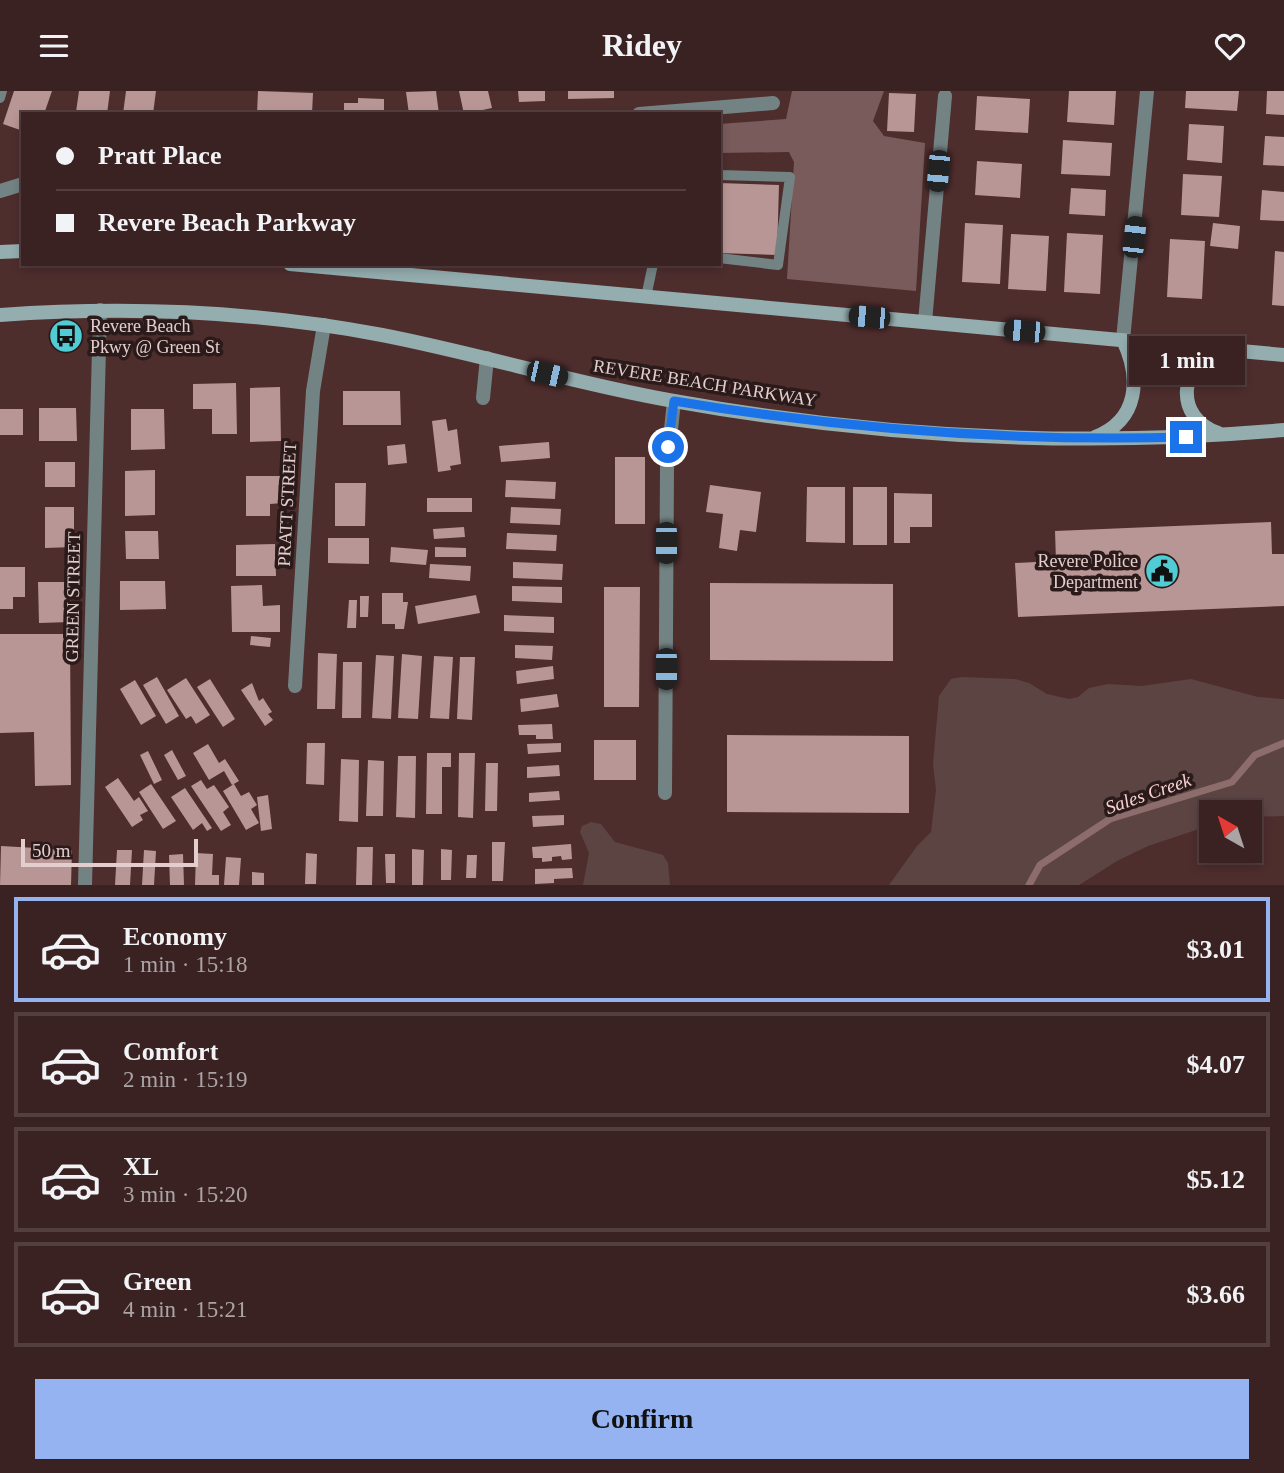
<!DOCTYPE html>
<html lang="en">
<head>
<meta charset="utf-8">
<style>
  :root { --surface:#3a2222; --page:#452f2f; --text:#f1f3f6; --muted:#aba4a5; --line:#543f40; --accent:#95b2f1 }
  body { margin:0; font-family:"Times New Roman",serif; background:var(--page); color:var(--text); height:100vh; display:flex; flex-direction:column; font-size:26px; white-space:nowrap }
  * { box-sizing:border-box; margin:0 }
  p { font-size:23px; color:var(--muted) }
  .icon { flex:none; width:38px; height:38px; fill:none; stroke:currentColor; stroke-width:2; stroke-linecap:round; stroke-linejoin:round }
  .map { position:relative; height:794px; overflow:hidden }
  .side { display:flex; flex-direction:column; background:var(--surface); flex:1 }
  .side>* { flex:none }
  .top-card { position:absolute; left:21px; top:21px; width:700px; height:154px; border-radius:0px; box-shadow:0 4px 10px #0003,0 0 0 2px var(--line); display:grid; align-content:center; height:154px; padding:0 35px; background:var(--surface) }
  .needle { width:46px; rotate:321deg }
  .tools { position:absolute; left:1199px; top:709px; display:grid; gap:14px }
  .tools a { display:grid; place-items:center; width:63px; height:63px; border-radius:0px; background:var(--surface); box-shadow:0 4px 10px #0003,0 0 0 2px var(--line); font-size:35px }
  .scale { position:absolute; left:21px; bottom:18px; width:177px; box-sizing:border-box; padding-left:7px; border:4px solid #e4cdcd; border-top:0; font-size:19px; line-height:24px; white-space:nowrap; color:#e4cdcd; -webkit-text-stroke:5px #2a1a1a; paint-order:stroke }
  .end { position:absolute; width:32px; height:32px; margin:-16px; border:9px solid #1a73e8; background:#fff; box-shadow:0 0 0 4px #fff }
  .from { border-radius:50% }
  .bubble { position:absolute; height:49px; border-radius:0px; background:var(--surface); box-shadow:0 4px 10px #0003,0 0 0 2px var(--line); font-size:23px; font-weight:600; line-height:49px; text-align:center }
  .car { position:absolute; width:21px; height:42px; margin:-21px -10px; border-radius:9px; box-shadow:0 0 5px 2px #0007; background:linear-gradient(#222 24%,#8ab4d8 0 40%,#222 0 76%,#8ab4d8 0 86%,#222 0) }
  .top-card b { display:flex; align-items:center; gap:24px; height:66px; font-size:26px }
  .top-card b+b { border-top:2px solid var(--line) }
  .top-card i { width:18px; height:18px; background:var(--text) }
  ul { padding:12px 0 0; list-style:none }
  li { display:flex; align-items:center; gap:21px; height:105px; margin:0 14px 10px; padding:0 21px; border:4px solid var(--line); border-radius:0px }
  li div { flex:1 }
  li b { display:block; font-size:26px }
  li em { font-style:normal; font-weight:600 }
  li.on { border-color:var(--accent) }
  li>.icon { width:63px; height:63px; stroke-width:1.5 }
  .button { display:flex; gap:14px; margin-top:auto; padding:14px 35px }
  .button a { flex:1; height:80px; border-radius:0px; background:var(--accent); color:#111; font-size:28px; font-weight:600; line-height:80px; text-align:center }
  header { display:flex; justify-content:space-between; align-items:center; height:91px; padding:0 35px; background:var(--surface); font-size:32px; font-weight:600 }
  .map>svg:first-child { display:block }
  .green { fill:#5c4443 }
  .forest { fill:#7a5b5b }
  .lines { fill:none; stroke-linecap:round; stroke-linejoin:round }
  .stream { stroke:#8d6d6c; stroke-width:7 }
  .building { fill:#b89695 }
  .lane { stroke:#738384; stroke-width:10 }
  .street { stroke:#738384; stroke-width:14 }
  .secondary { stroke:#94adaf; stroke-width:14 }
  .route { stroke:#1a73e8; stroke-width:9 }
  .labels { text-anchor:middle; stroke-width:7; stroke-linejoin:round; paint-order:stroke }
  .poi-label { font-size:18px; fill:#e4cdcd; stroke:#2a1a1a; text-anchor:start }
  .street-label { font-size:18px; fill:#e4cdcd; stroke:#2a1a1a }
  .water-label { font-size:19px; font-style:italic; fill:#f8d3d1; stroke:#2a1a1a }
</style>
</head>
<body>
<header><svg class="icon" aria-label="menu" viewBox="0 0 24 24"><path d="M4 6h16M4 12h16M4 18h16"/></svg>Ridey<svg class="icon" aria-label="heart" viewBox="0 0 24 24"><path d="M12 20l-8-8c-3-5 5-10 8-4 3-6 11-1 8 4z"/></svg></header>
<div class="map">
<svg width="1284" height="794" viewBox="0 0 1284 794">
  <rect width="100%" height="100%" fill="#4e2d2d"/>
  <path class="green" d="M961,586L1015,588L1029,592L1047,603L1069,608L1078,606L1089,597L1108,593L1142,595L1191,588L1258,606L1284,608V725L1250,726V721H1211V734L1148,755L1117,770L1079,794H889L917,755L931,741L936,699L933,673L939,605L951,588Z
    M591,731L601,733L615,751L663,764L668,772L670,794H583L589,762L580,741L582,735Z"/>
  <path class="forest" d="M792,0H884L873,30L884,45L925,52L916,200L787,188L794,71L789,61L719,62V33L786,28Z"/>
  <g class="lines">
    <path class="stream" d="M1029,794L1040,774L1110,728L1232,691L1255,664L1284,652"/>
  </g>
  <path class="building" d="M14,0H52L44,23H23V40L3,33Z
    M79,0H110L107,23L76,21Z
    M126,0H156L153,23H123Z
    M258,0L313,2L312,23H257Z
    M436,0L439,23H409L406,1Z
    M459,0H488L492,17L464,23Z
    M518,0H545V10L519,11Z
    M568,0H614V7L568,8Z
    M1069,0H1116L1114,34L1067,31Z
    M1186,0H1239L1237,20L1185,17Z
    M1267,0H1284V24L1266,23Z
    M889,2L916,3L914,41L887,40Z
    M977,5L1030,8L1028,42L975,39Z
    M358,7L384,8V23H344V12H358Z
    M1189,33L1224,35L1222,72L1187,69Z
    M1265,45L1284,46V75L1263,74Z
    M1063,49L1112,52L1110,85L1061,83Z
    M977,70L1022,73L1020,107L975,104Z
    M1183,83L1222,85L1219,126L1181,124Z
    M719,92L779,94L777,164L719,162Z
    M1071,97L1106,99L1105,125L1069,123Z
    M1262,99L1284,101V130L1260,129Z
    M965,132L1003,134L1000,193L962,191Z
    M1213,132L1240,135L1238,158L1210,155Z
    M1067,142L1103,144L1100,203L1064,201Z
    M1011,143L1049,145L1046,200L1008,198Z
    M1170,148L1205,150L1202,208L1167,206Z
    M1275,160L1284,161V215L1272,214Z
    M236,292L237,343H212V318H193V293Z
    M280,296L281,350L250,351V297Z
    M343,300H400L401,334H343Z
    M39,317H76L77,350H39Z
    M0,318H23V344H0Z
    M131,318H164L165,358L131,359Z
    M446,328L448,340L457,338L461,373L450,375L451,379L438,381L432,330Z
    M549,351L550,367L501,371L499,355Z
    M405,353L407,372L388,374L387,355Z
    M615,366H645V433H615Z
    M45,371H75V396H45Z
    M155,379V424L125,425V380Z
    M246,385H283V412L270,413V425H246Z
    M506,389L556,391L555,408L505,406Z
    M335,392H366L365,435H335Z
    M710,394L761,401L756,441L740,439L737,460L719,457L723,423L706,421Z
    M807,396H845V452L806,451Z
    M853,396H887V454H853Z
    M894,402L932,403V436H910V452H894Z
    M427,407H472V421H427Z
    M45,416H74V456L45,457Z
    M511,416L561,418L560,434L510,432Z
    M1271,431L1272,463H1284V515L1018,526L1015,472L1056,470L1055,440Z
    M464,436L465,446L434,448L433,438Z
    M125,440H158L159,468H126Z
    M507,442L557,444L556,460L506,458Z
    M328,447H369V473L328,472Z
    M275,453L276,485H236V454Z
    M391,456L428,459L426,474L390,471Z
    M435,456L466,457V466H435Z
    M513,471L563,473L562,489L513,487Z
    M430,473L471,475L470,490L429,487Z
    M0,476H25V506H13V518H0Z
    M120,490H165L166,518L120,519Z
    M38,491H71V531L39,532Z
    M710,492L893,493V570L710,569Z
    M262,494L263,515L280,514V541H232L231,495Z
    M512,495L562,496V512L512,510Z
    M604,496H640L639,616H604Z
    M382,502H403V511H408L404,538H395V533H382Z
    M476,504L480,522L418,533L415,515Z
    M360,505H369L368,526H360Z
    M349,509H357L356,537H347Z
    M504,524L554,526V542L504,540Z
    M0,543H70L71,694L35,695L34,641L0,642Z
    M251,545L271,547L270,556L250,554Z
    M515,554L553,555L552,569L515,567Z
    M318,562L337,563L335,618H317Z
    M402,563L422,565L418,628L398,627Z
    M376,564L394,565L391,628L372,627Z
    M434,565L453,566L449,628L430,627Z
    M460,566H475L472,629L457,628Z
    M343,571H362L361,627H342Z
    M553,575L554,588L517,593L516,580Z
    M157,586L179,625L166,633L143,594Z
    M186,587L210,624L196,633L191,625L186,628L167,599Z
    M210,588L235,628L223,636L197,596Z
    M135,589L156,625L141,634L120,598Z
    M252,592L259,610L263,607L272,621L268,623L273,629L265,635L241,599Z
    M557,603L559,616L521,621L520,608Z
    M552,633L553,648H536V644H519L518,634Z
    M727,644L909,645V722L727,721Z
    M594,649H636V689H594Z
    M307,652H325L324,694L306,693Z
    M561,652V661L528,663L527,653Z
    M208,653L219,672L225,668L239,690L232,694L224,680L209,689L193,662Z
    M172,659L186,685L178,689L164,664Z
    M148,660L162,689L154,693L140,664Z
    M427,662H451V676H442V723H426Z
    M459,662H475L473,727L458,726Z
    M398,665H416L415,727L396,726Z
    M341,668L359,669L358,731L339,730Z
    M368,669L384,670L383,725H366Z
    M486,672H498L497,720H485Z
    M559,674L560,685L527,687V676Z
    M118,687L134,710L139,706L148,720L140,724L143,729L132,736L105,696Z
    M201,689L207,698L214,694L229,716L223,721L231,734L221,740L191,695Z
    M151,693L176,730L163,738L139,701Z
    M234,693L241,705L249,701L257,714L251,718L259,732L246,739L223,700Z
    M185,697L212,737L207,740L202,732L193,739L171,706Z
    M559,700L560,709L529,711V702Z
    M268,704L272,738L261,740L257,706Z
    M564,724V734L533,736L532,725Z
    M492,751H505L503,790H492Z
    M571,753L572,768L562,769L561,765L552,766V770L542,771V767H533L532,756Z
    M1,755L72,759L71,794H0Z
    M357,756H373L372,794H356Z
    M412,758L424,759L423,794H412Z
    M441,758L452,759L451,789H441Z
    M117,759H132L130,794H115Z
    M144,759L156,760L154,794H142Z
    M196,762L213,763L212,784H219V794H195Z
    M306,762L317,763L316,793H305Z
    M183,763L184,794H170L169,764Z
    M385,763H395V792H386Z
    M467,764H477L476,787H466Z
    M226,766L241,767L239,794H224Z
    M572,777L573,787L554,788V792L535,793V778Z
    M252,781L264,782V794H252Z"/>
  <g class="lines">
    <path class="lane" d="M0,7L2,0
      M719,84L790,86L778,174L719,167
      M646,206L653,173"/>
    <path class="street" d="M639,23L773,12
      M0,100L23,93
      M925,231L945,5
      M1123,249L1147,0
      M483,307L487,267
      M295,595L313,300L324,234
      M665,702L667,377L674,310
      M85,794L100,219"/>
    <path class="secondary" d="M0,161L23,160
      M290,173L1284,264
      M0,224C128,215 256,220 382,244C480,263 576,293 674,310C875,346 1081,357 1284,339
      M1218,342C1174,327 1178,272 1221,259
      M1095,346C1139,329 1141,287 1123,249"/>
  </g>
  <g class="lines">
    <path class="route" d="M668,356L674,310C844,338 1015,351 1186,346"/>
  </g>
  <defs>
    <g id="bus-disc" transform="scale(1.75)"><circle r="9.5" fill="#51ccd5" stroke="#2a1a1a"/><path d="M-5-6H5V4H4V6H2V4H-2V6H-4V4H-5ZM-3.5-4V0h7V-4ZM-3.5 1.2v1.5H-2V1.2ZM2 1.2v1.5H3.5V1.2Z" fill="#111"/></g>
    <g id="civic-disc" transform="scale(1.75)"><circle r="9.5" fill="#51ccd5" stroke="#2a1a1a"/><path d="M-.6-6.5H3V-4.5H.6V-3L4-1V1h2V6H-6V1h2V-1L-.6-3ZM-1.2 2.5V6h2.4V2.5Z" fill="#111"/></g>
  </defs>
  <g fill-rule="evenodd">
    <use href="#bus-disc" x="66" y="245"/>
    <use href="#civic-disc" x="1162" y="480"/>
  </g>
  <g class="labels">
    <g class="poi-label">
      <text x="90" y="241">Revere Beach<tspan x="90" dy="21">Pkwy @ Green St</tspan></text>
      <text x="1138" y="476" text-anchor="end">Revere Police<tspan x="1138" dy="21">Department</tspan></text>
    </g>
    <g class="street-label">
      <text transform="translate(705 292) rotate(9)" y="6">REVERE BEACH PARKWAY</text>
      <text transform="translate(287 413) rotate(-87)" y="6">PRATT STREET</text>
      <text transform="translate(73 506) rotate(-89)" y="6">GREEN STREET</text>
    </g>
    <g class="water-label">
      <text transform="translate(1148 702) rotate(-19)" y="7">Sales Creek</text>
    </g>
  </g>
</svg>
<div class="tools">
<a><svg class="needle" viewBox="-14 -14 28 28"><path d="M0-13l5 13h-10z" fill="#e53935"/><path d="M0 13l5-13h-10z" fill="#aba4a5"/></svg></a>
</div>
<div class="scale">50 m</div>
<i class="end from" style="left:668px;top:356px"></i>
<i class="end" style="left:1186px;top:346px"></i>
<div class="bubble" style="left:1129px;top:245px;width:116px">1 min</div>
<i class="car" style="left:938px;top:80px;rotate:185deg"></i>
<i class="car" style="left:1134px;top:146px;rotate:6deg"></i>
<i class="car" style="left:869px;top:226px;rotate:275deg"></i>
<i class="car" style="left:1024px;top:240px;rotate:275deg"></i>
<i class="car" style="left:547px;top:283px;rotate:103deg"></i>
<i class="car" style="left:666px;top:452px;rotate:180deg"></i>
<i class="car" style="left:666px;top:578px;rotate:180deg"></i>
<div class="top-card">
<b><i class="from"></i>Pratt Place</b>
<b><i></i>Revere Beach Parkway</b>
</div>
</div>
<section class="side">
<ul>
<li class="on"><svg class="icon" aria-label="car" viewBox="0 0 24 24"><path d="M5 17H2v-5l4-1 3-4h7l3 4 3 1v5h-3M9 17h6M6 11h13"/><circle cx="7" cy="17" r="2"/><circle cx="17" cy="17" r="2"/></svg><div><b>Economy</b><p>1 min · 15:18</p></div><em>$3.01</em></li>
<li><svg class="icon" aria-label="car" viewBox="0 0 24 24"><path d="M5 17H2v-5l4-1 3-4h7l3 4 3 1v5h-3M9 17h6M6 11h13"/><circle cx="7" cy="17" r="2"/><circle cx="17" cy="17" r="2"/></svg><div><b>Comfort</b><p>2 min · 15:19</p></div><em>$4.07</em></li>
<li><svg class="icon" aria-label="car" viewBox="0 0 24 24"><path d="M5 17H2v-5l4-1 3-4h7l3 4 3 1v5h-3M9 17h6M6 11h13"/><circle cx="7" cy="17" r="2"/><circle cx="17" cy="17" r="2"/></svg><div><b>XL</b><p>3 min · 15:20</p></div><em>$5.12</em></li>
<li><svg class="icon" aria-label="car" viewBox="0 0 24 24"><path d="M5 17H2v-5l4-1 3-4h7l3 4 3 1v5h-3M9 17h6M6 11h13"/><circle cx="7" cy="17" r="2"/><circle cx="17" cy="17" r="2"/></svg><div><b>Green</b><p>4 min · 15:21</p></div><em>$3.66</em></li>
</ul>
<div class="button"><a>Confirm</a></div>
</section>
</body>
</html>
